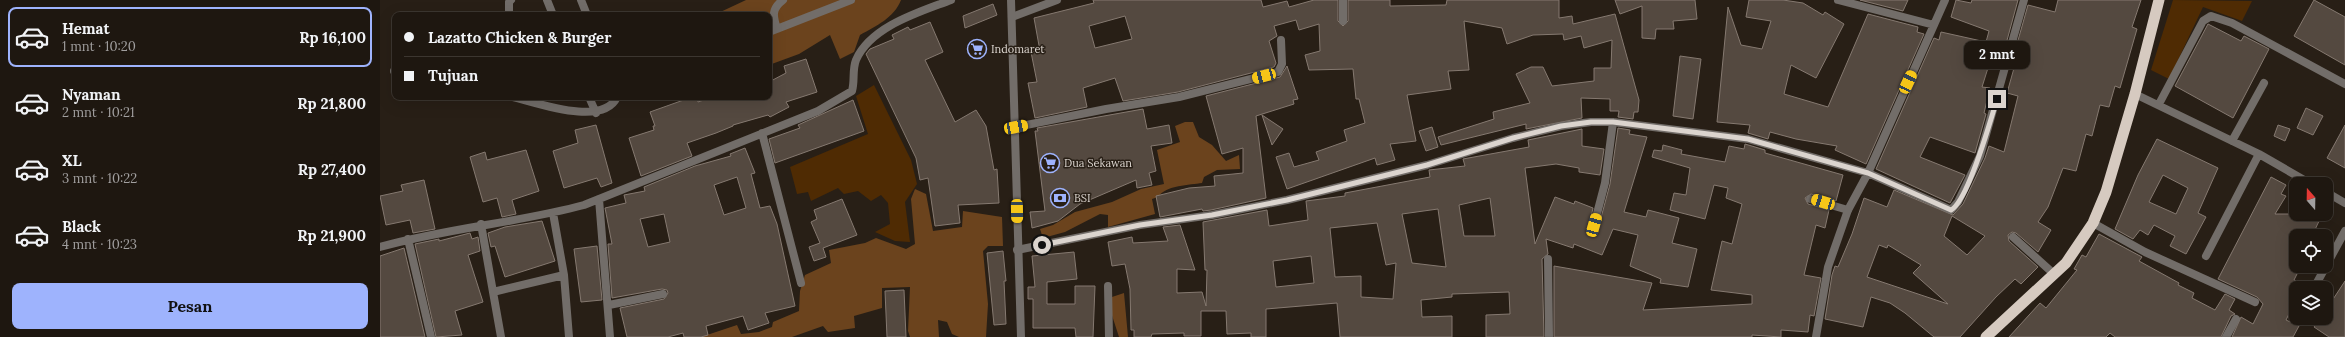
<!DOCTYPE html>
<html lang="id">
<head>
<meta charset="utf-8">
<style>
  :root { --surface:#1e1710; --page:#262019; --text:#f1f3f6; --muted:#a19f9f; --line:#3c3630; --accent:#9eb3fd }
  body { margin:0; font-family:Lora,serif; background:var(--page); color:var(--text); height:100vh; display:flex; flex-direction:column; font-size:15px; white-space:nowrap }
  * { box-sizing:border-box; margin:0 }
  p { font-size:13px; color:var(--muted) }
  .icon { flex:none; width:22px; height:22px; fill:none; stroke:currentColor; stroke-width:2; stroke-linecap:round; stroke-linejoin:round }
  .map { position:relative; flex:1; overflow:hidden }
  .panel { display:flex; flex-direction:column; background:var(--surface); width:380px }
  .panel>* { flex:none }
  .top-card { position:absolute; left:12px; top:12px; width:380px; height:88px; border-radius:8px; box-shadow:0 4px 16px #0002,0 0 0 1px var(--line); display:grid; align-content:center; height:88px; padding:0 12px; background:var(--surface) }
  .needle { width:26px; rotate:340deg }
  .controls { position:absolute; left:1909px; top:177px; display:grid; gap:8px }
  .controls a { display:grid; place-items:center; width:44px; height:44px; border-radius:8px; background:var(--surface); box-shadow:0 4px 16px #0002,0 0 0 1px var(--line); font-size:20px }
  .end { position:absolute; width:18px; height:18px; margin:-9px; border:5px solid #dbd4ce; background:#111; box-shadow:0 0 0 2px #111 }
  .from { border-radius:50% }
  .bubble { position:absolute; height:28px; border-radius:8px; background:var(--surface); box-shadow:0 4px 16px #0002,0 0 0 1px var(--line); font-size:13px; font-weight:800; line-height:28px; text-align:center }
  .car { position:absolute; width:12px; height:24px; margin:-12px -6px; border-radius:5px; box-shadow:0 0 3px 1px #0007; background:linear-gradient(#f5c518 24%,#345 0 40%,#f5c518 0 76%,#345 0 86%,#f5c518 0) }
  .top-card b { display:flex; align-items:center; gap:14px; height:38px; font-size:15px }
  .top-card b+b { border-top:1px solid var(--line) }
  .top-card i { width:10px; height:10px; background:var(--text) }
  ul { padding:7px 0 0; list-style:none }
  li { display:flex; align-items:center; gap:12px; height:60px; margin:0 8px 6px; padding:0 4px; border:2px solid transparent; border-radius:8px }
  li div { flex:1 }
  li b { display:block; font-size:15px }
  li em { font-style:normal; font-weight:800 }
  li.active { border-color:var(--accent) }
  li>.icon { width:36px; height:36px; stroke-width:1.5 }
  .cta { display:flex; gap:8px; margin-top:auto; padding:8px 12px }
  .cta a { flex:1; height:46px; border-radius:8px; background:var(--accent); color:#111; font-size:16px; font-weight:800; line-height:46px; text-align:center }
  main { display:flex; flex:1; min-height:0 }
  .map>svg:first-child { display:block }
  .green { fill:#4f2b03 }
  .forest { fill:#6b431d }
  .building { fill:#544940; stroke:#857970; fill-rule:evenodd }
  .lines { fill:none; stroke-linecap:round; stroke-linejoin:round }
  .service { stroke:#726d69; stroke-width:8 }
  .minor { stroke:#726d69; stroke-width:8 }
  .tertiary { stroke:#726d69; stroke-width:8 }
  .trunk { stroke:#d6cac0; stroke-width:11 }
  .route { stroke:#dbd4ce; stroke-width:5 }
  .labels { text-anchor:middle; stroke-width:3; stroke-linejoin:round; paint-order:stroke }
  .poi-label { font-size:11px; fill:#dbd4ce; stroke:#281f16; text-anchor:start }
</style>
</head>
<body>
<main>
<section class="panel">
<ul>
<li class="active"><svg class="icon" aria-label="car" viewBox="0 0 24 24"><path d="M5 17H2v-5l4-1 3-4h7l3 4 3 1v5h-3M9 17h6M6 11h13"/><circle cx="7" cy="17" r="2"/><circle cx="17" cy="17" r="2"/></svg><div><b>Hemat</b><p>1 mnt · 10:20</p></div><em>Rp 16,100</em></li>
<li><svg class="icon" aria-label="car" viewBox="0 0 24 24"><path d="M5 17H2v-5l4-1 3-4h7l3 4 3 1v5h-3M9 17h6M6 11h13"/><circle cx="7" cy="17" r="2"/><circle cx="17" cy="17" r="2"/></svg><div><b>Nyaman</b><p>2 mnt · 10:21</p></div><em>Rp 21,800</em></li>
<li><svg class="icon" aria-label="car" viewBox="0 0 24 24"><path d="M5 17H2v-5l4-1 3-4h7l3 4 3 1v5h-3M9 17h6M6 11h13"/><circle cx="7" cy="17" r="2"/><circle cx="17" cy="17" r="2"/></svg><div><b>XL</b><p>3 mnt · 10:22</p></div><em>Rp 27,400</em></li>
<li><svg class="icon" aria-label="car" viewBox="0 0 24 24"><path d="M5 17H2v-5l4-1 3-4h7l3 4 3 1v5h-3M9 17h6M6 11h13"/><circle cx="7" cy="17" r="2"/><circle cx="17" cy="17" r="2"/></svg><div><b>Black</b><p>4 mnt · 10:23</p></div><em>Rp 21,900</em></li>
</ul>
<div class="cta"><a>Pesan</a></div>
</section>
<div class="map">
<svg width="1965" height="337" viewBox="0 0 1965 337">
  <rect width="100%" height="100%" fill="#281f16"/>
  <path class="green" d="M1793,0L1872,1L1862,21L1823,7L1789,79L1771,70Z
    M494,85L531,160L537,184L525,202L530,242L515,241L495,232L510,224L508,203L501,195L491,201L478,191L464,194L458,188L431,201L428,192L417,194L410,167L488,134L476,96Z"/>
  <path class="forest" d="M366,0H521C514,18 496,26 480,35L474,52L460,59L450,35L419,54L389,65V15H334Z
    M805,122H813L819,137L832,145L846,161L859,155L860,169L837,170L824,177L822,183C810,185 786,185 778,197L772,199L775,214L728,227V215L720,214L685,232L663,238L660,229L673,225L695,212L732,202L761,189L784,184L777,150L800,142L795,126Z
    M535,189L546,194L553,231L582,227L583,211L622,217L623,246H608L603,251L608,304L606,337H579L572,334L567,322L558,320L559,337H530L528,331L530,287L502,288V308L474,316L475,328L448,332L443,326L412,337H321L357,325L361,334L379,332L392,327L393,322L419,311L420,291L425,275L451,263L449,250L485,243L496,238L526,249L535,244L531,199Z
    M744,293L748,337H739L728,303L732,297Z"/>
  <path class="building" d="M713,0H881L883,7L907,1L909,7L934,0H958V21L963,26L968,21V0H1010V6L1066,5L1067,0H1179V18L1192,16L1193,24L1235,14L1259,100L1258,112H1254L1253,119L1238,117L1239,111H1230V99L1201,98L1202,118L1146,129V124L1061,145L1058,137L1114,119L1113,112L1150,103L1136,74L1151,67H1163L1172,86L1214,81V68H1231L1232,40L1204,48L1201,36L1184,40L1183,34L1153,35L1127,44L1122,28L1084,21L1089,70L1068,71L1071,89L1027,95L1036,141L1010,144L1015,160L997,165L995,158L907,189L896,157L909,153L914,167L939,160L936,152L967,141L964,130L985,123L979,99H976L973,69L929,70L925,55L940,51L939,24L919,30L916,20L894,26L897,36L889,41L896,63L894,67L798,92L743,101L735,78L703,88L707,107L655,118L648,83L657,82L651,52L660,51L654,18L714,3ZM745,16L752,39L715,48L709,26Z
    M1235,0H1315L1317,19L1293,21L1294,29H1276L1275,39L1262,38V6L1240,14Z
    M1369,0H1403L1423,3L1443,15L1445,12L1464,24L1436,78L1411,65L1404,94L1448,107L1488,14L1538,27L1537,32L1544,34L1486,164L1455,150L1457,146L1416,139L1390,132L1388,139L1368,133L1370,125L1337,122L1348,7L1361,45L1382,49L1391,21L1366,17Z
    M1480,0H1528L1523,11Z
    M1576,0L1591,3L1592,0H1638L1623,55L1613,52L1602,87L1610,88L1604,113L1606,114L1595,153L1550,137L1540,157L1585,175L1570,203L1496,169L1554,38L1559,40L1561,32L1606,42L1609,31L1571,17Z
    M1678,0H1761L1752,27L1757,29L1740,88L1735,86L1729,107L1720,105L1712,136L1706,134L1696,171L1683,168L1668,207L1658,222L1671,230L1658,252L1636,233L1632,232L1628,235L1629,241L1658,267L1641,284L1635,279L1616,297L1580,337H1554L1525,313L1510,303L1491,297L1483,327L1445,319L1452,275L1455,266L1458,267L1472,234L1484,198L1507,207L1514,190L1573,215L1583,204L1605,158L1609,146L1624,152L1638,96L1627,93L1636,61V58H1633L1648,5L1675,12ZM1572,216L1605,236L1587,255L1564,236ZM1499,245L1507,248L1508,245L1541,265L1533,273L1568,304L1487,277Z
    M1934,0L1965,17V65L1914,36Z
    M613,4L617,15L585,28L583,16Z
    M550,22L563,52L545,60L575,122L596,110L606,126L614,170L617,169L619,203L578,205L580,223L555,226L548,178L540,180L536,158L486,54L490,49L514,39L512,35L528,27L530,30Z
    M1828,24L1861,41L1864,36L1889,49L1853,118L1795,86Z
    M1300,56L1321,59L1313,119L1293,116Z
    M426,59L437,92L406,102L409,107L390,117L388,115L353,125V126L336,133L307,143L312,156L261,176L249,138L274,130L273,126H275L270,112L312,97H317L318,102L332,97H389V82L406,73L404,66Z
    M907,66L918,99L913,100L914,104L876,116L886,198L831,210L823,211L822,209L780,217L776,196L809,188L835,186L834,176L863,173V148L842,154L826,96L900,77Z
    M473,100L484,131L395,163L389,139L420,128L418,125Z
    M1926,108L1943,116L1933,135L1917,128Z
    M763,109L767,129L789,125L792,143L771,146L776,171L769,173L772,185L757,188L756,180L700,204L678,221L652,228L650,212L665,211L655,131H658L657,128Z
    M882,115L903,129L892,145Z
    M216,125L232,183L221,187L217,178L184,188L173,151L198,143L195,130Z
    M1898,125L1910,129L1905,141L1894,136Z
    M1965,125V168L1947,158Z
    M1052,127L1058,147L1046,151L1039,131Z
    M1238,128L1250,130L1249,134L1267,137L1244,212L1266,217L1268,210L1299,218L1292,243L1317,249L1308,287L1280,283L1281,279L1250,266L1258,235L1233,229L1222,255L1194,244L1193,248L1166,239L1168,254L1162,259L1164,337H1106V315L1130,314L1129,292L1072,294V297L1041,300L1042,317L1072,316V337H960L957,303L886,309V337H871V333L847,334L846,311H821V336H804V333L772,334L771,337H754V330H751L750,289L745,264L732,266L728,242L752,237L753,243L788,241L783,227L800,225L815,270L797,269V293L822,292L826,306L827,270H825L823,222L887,210L889,226L928,220L926,201L965,196V193L1050,177L1049,170L1085,166L1083,159L1149,147L1148,140L1202,129V146L1224,149L1220,175L1199,172V168L1176,164L1145,168L1155,244L1175,197L1194,204L1195,201L1213,208L1209,226L1213,230L1218,229L1230,184ZM1110,198L1115,236H1084L1079,205ZM1058,209L1066,267L1032,263L1022,214ZM997,223L1006,265L1016,263L1013,299L981,297V276L955,277L950,228ZM931,256L934,283L896,287L893,261Z
    M1777,139L1838,168L1818,213L1826,217L1806,254L1790,246L1795,236L1774,225L1768,235L1760,230L1753,239L1735,229L1758,175ZM1783,175L1808,188L1796,214L1769,202Z
    M1365,144L1385,150V153L1463,175L1456,201L1431,194L1425,198L1428,204L1449,210L1445,228L1436,225L1424,275L1441,278L1434,316L1430,315L1428,332L1401,330V337L1372,335V337H1174V266L1272,283L1263,310L1372,304V295L1331,290L1342,241L1352,244L1362,204L1346,198L1348,188L1334,185L1325,219L1290,210L1294,193L1306,195L1310,168L1272,157L1274,150L1282,151L1283,145L1302,150L1301,154L1345,162L1349,146L1364,149Z
    M365,148L375,173L371,174L380,208L390,206L397,224L415,306L385,313L389,323L368,330L363,316L326,326L328,335L321,337H304L303,333L288,337H247L240,308L284,299L288,293L287,290L282,289L232,298L228,244H232L225,208L246,203L244,195L265,191L264,187L315,166L351,156L350,154ZM357,177L366,208L344,215L334,185ZM284,214L290,242L268,247L260,219Z
    M146,150L159,191L132,200L136,214L122,217L117,198L103,202L90,157L105,152L107,160Z
    M1891,177L1906,185L1901,194L1906,196L1895,214H1929L1940,219L1932,236H1916V266H1921L1914,280L1916,281V300L1906,320L1919,326L1913,337H1852L1861,317L1873,324L1883,304L1877,297L1838,279Z
    M44,180L55,229L33,233L30,220L6,225L0,196L23,191L21,185Z
    M462,199L477,235L443,248L446,257L434,261L429,247L440,243L431,222L437,219L434,210Z
    M162,221L175,261L125,277L115,246L111,247L108,233L125,227Z
    M90,233L92,239L98,237L100,251L88,255L103,302L75,311L82,335L56,337L35,244L59,239V241Z
    M1719,234L1762,257L1759,261L1799,283L1798,285L1814,293L1812,298L1835,310L1845,294L1855,299L1849,310L1855,314L1851,316L1841,337H1735L1730,333L1726,337H1629L1660,303L1666,308L1697,270L1694,269L1702,255L1706,257Z
    M217,246L222,300L201,302L194,249Z
    M24,248L45,337H0V256Z
    M623,251L626,281H624L626,324L614,325L607,253Z
    M694,252L697,279L667,282V304H695V286H715L713,337H696L695,328H653V299H648V287H655L652,256Z
    M1965,281V337H1949L1934,327L1941,318H1946V310Z
    M524,290L526,337H507L505,291Z"/>
  <g class="lines">
    <path class="service" d="M167,0L173,15
      M201,0L207,15
      M129,15V2L131,0
      M397,29C393,16 391,9 403,0
      M389,32L471,0
      M14,71H15
      M133,97C158,103 223,127 237,97
      M209,97L216,113
      M1430,199L1468,210"/>
    <path class="minor" d="M963,0V21
      M1458,0L1554,25
      M632,17L677,0
      M1755,94L1879,154L1931,184
      M1779,104L1823,21L1831,16L1852,23L1965,84
      M636,127L726,109L799,97L898,72L902,64L901,40
      M382,133L421,283
      M1852,141L1884,83
      M1946,192L1965,203
      M219,199L230,337
      M173,213L184,275L189,337
      M1713,223L1765,252L1875,302
      M101,224L113,292L184,275
      M1214,225L1225,183L1233,122
      M1633,237L1674,274
      M28,239L51,337
      M0,247C67,228 137,223 204,205L438,111L472,91C475,81 472,70 476,60C491,26 540,12 571,0
      M637,250L760,225L832,215L907,200L1047,165L1133,138L1181,126L1211,122H1233L1368,139L1488,173L1571,210L1578,202L1600,156L1644,0
      M1826,256L1879,154
      M1168,259L1169,337
      M1946,266L1965,231
      M728,286L729,337
      M1934,288L1946,266
      M113,292L121,337
      M229,305L283,294
      M1436,337L1448,267L1468,210L1488,173L1565,0
      M1846,337L1856,319"/>
    <path class="tertiary" d="M631,0L641,337"/>
    <path class="trunk" d="M1606,337L1686,263L1713,223L1726,192L1755,94L1779,0"/>
  </g>
  <g class="lines">
    <path class="route" d="M662,245L760,225L832,215L907,200L1047,165L1133,138L1181,126L1211,122H1233L1368,139L1488,173L1571,210C1588,201 1611,119 1617,99"/>
  </g>
  <defs>
    <g id="supermarket-ring" transform="scale(1)"><circle r="9.5" fill="#281f16" stroke="#9eb3fd" stroke-width="1.5"/><path d="M-6-5.5h2.5l.6 2H6L4.5 2H-2.5L-4.4-4H-6ZM-1.5 3.2a1.3 1.3 0 1 0 .1 0ZM3 3.2a1.3 1.3 0 1 0 .1 0Z" fill="#9eb3fd"/></g>
    <g id="bank-ring" transform="scale(1)"><circle r="9.5" fill="#281f16" stroke="#9eb3fd" stroke-width="1.5"/><path d="M-6-4H6V4H-6ZM0-2.3a2.3 2.3 0 1 0 0 4.6a2.3 2.3 0 1 0 0-4.6Z" fill="#9eb3fd"/></g>
  </defs>
  <g fill-rule="evenodd">
    <use href="#supermarket-ring" x="597" y="49"/>
    <use href="#supermarket-ring" x="670" y="163"/>
    <use href="#bank-ring" x="680" y="198"/>
  </g>
  <g class="labels">
    <g class="poi-label">
      <text x="611" y="53">Indomaret</text>
      <text x="684" y="167">Dua Sekawan</text>
      <text x="694" y="202">BSI</text>
    </g>
  </g>
</svg>
<div class="controls">
<a><svg class="needle" viewBox="-14 -14 28 28"><path d="M0-13l5 13h-10z" fill="#e53935"/><path d="M0 13l5-13h-10z" fill="#a19f9f"/></svg></a>
<a><svg class="icon" aria-label="locate" viewBox="0 0 24 24"><circle cx="12" cy="12" r="6"/><path d="M12 2v4M12 18v4M2 12h4M18 12h4"/></svg></a>
<a><svg class="icon" aria-label="layers" viewBox="0 0 24 24"><path d="M12 4l9 5-9 5-9-5zM3 14l9 5 9-5"/></svg></a>
</div>
<i class="end from" style="left:662px;top:245px"></i>
<i class="end" style="left:1617px;top:99px"></i>
<div class="bubble" style="left:1584px;top:41px;width:66px">2 mnt</div>
<i class="car" style="left:884px;top:76px;rotate:255deg"></i>
<i class="car" style="left:1528px;top:82px;rotate:25deg"></i>
<i class="car" style="left:636px;top:127px;rotate:79deg"></i>
<i class="car" style="left:1443px;top:202px;rotate:287deg"></i>
<i class="car" style="left:637px;top:211px;rotate:179deg"></i>
<i class="car" style="left:1214px;top:225px;rotate:16deg"></i>
<div class="top-card">
<b><i class="from"></i>Lazatto Chicken &amp; Burger</b>
<b><i></i>Tujuan</b>
</div>
</div>
</main>
</body>
</html>
